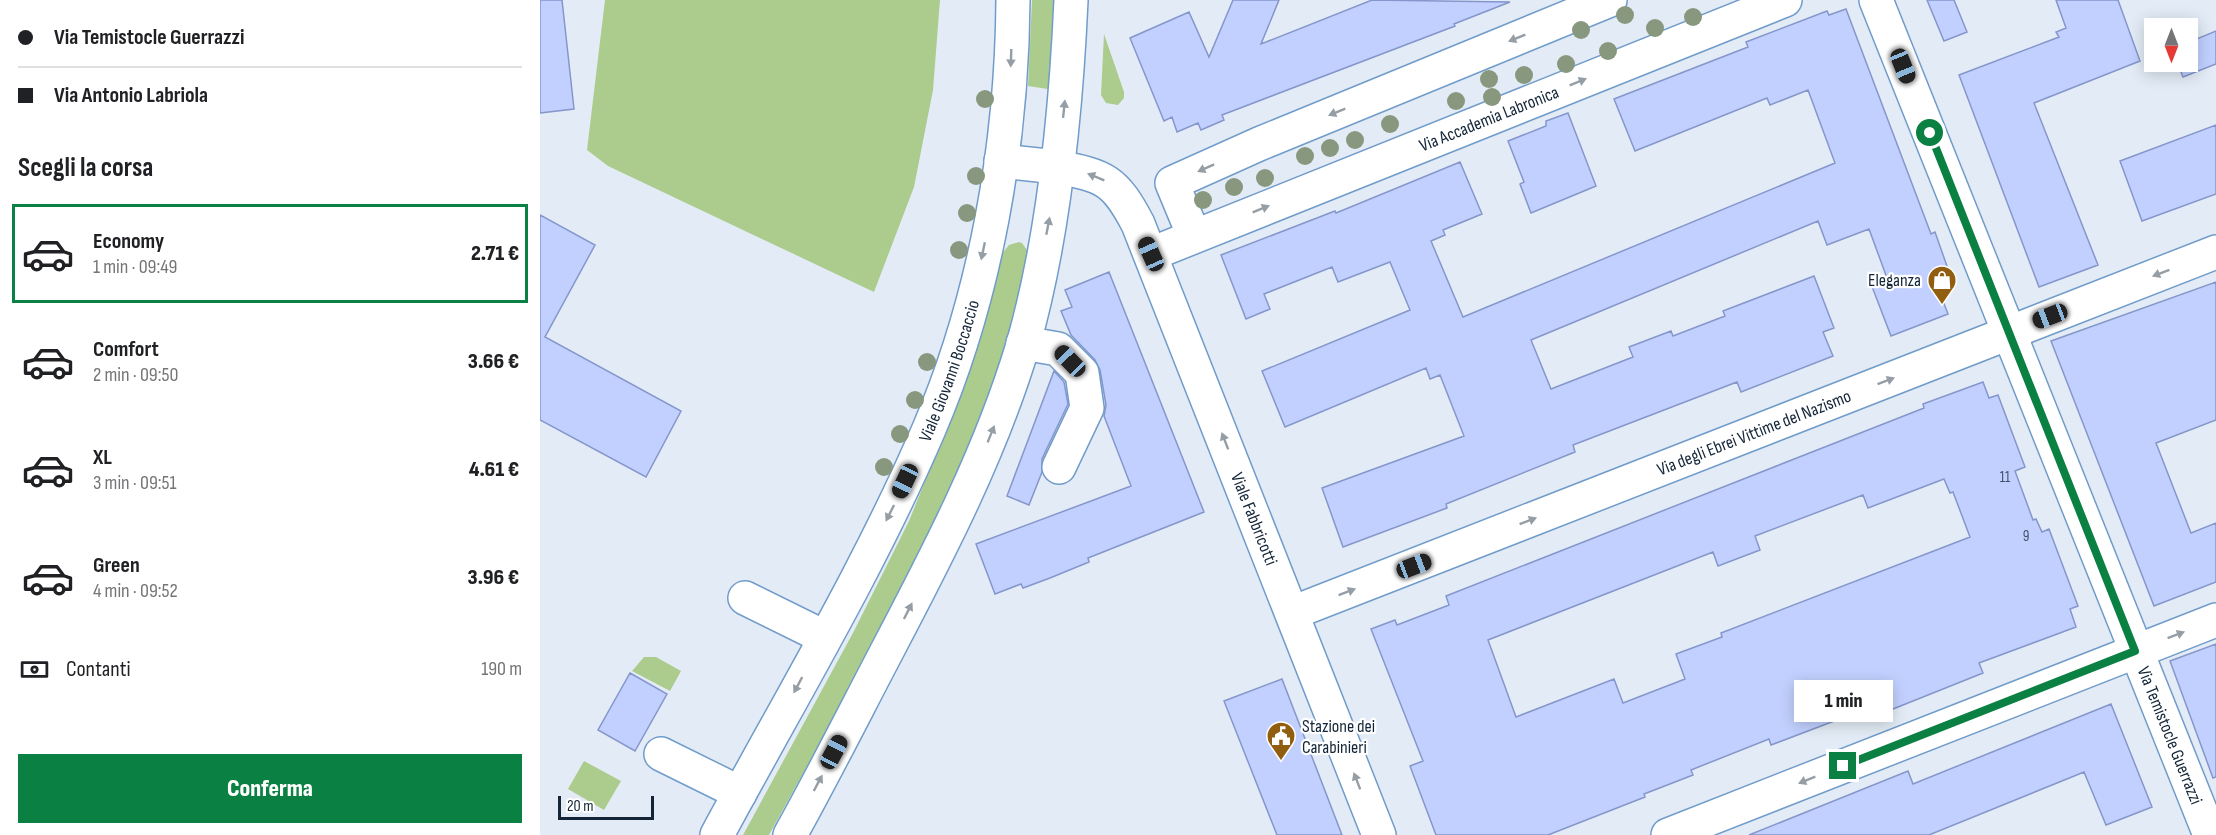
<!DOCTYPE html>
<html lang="it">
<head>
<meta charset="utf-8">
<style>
  :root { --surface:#fff; --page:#f2f2f2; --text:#202124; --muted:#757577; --line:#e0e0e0; --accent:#0b8043 }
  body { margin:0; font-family:"Sofia Sans Condensed",sans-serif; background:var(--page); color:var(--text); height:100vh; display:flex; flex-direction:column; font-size:22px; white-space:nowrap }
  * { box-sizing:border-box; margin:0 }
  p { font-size:20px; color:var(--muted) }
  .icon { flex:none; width:33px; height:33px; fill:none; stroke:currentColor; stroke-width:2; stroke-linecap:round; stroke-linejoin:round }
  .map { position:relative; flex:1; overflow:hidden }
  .sheet { display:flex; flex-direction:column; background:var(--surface); width:540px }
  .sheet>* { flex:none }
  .banner { display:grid; align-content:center; height:132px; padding:0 18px; background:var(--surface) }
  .needle { width:39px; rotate:180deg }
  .controls { position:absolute; left:1604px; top:18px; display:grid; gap:12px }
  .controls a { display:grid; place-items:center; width:54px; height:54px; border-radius:0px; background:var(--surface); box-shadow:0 3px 15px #0003; font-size:30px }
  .scale { position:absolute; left:18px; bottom:15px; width:96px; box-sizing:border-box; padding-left:6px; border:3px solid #132537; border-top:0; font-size:16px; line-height:21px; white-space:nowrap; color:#132537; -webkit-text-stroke:4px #fff; paint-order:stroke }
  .end { position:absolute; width:27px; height:27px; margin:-14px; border:8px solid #0b8043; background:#fff; box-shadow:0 0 0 3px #fff }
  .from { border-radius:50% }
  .bubble { position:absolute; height:42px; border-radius:0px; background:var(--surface); box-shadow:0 3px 15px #0003; font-size:20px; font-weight:800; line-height:42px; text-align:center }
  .car { position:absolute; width:18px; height:36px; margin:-18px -9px; border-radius:8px; box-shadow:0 0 4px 2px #0007; background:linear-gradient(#222 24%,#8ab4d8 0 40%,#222 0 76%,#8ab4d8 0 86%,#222 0) }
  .banner b { display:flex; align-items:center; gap:21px; height:57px; font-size:22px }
  .banner b+b { border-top:2px solid var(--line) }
  .banner i { width:15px; height:15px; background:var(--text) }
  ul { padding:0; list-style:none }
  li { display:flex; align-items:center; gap:18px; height:99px; margin:0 12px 9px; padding:0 6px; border:3px solid transparent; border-radius:0px }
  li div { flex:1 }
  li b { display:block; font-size:22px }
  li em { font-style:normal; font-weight:800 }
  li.active { border-color:var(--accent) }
  li>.icon { width:54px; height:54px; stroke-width:1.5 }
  h2 { padding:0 18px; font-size:27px; line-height:72px }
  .pay { display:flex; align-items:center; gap:15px; height:66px; padding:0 18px; font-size:22px }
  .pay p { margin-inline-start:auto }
  .cta { display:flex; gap:12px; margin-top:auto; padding:12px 18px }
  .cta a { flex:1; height:69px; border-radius:0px; background:var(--accent); color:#fff; font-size:24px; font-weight:800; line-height:69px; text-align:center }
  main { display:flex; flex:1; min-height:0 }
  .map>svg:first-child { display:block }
  .green { fill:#abcc8d }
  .building { fill:#c1d0fe; stroke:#8496cb; stroke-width:1.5; fill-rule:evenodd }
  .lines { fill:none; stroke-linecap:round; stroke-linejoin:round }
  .minor-casing { stroke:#719cca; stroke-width:36 }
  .major-casing { stroke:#719cca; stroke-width:36 }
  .minor { stroke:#fff; stroke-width:33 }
  .major { stroke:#fff; stroke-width:33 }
  .tree { fill:#87987f }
  .oneway { fill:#959da5 }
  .route { stroke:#0b8043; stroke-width:8 }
  .labels { text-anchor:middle; stroke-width:4.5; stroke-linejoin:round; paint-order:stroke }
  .number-label { font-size:15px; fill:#3e5069 }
  .street-label { font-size:18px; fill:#132537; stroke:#fff }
  .poi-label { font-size:18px; fill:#132537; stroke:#fff; text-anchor:end }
</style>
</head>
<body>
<main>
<section class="sheet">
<div class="banner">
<b><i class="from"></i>Via Temistocle Guerrazzi</b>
<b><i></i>Via Antonio Labriola</b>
</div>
<h2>Scegli la corsa</h2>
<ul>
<li class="active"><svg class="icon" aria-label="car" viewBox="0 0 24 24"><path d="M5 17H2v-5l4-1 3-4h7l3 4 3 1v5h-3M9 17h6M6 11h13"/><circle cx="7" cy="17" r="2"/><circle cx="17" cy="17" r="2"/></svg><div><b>Economy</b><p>1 min · 09:49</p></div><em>2.71 €</em></li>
<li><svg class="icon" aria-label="car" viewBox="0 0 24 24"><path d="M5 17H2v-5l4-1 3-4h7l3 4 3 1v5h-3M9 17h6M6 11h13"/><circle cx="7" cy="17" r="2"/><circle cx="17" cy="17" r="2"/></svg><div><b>Comfort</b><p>2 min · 09:50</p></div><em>3.66 €</em></li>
<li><svg class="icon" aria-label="car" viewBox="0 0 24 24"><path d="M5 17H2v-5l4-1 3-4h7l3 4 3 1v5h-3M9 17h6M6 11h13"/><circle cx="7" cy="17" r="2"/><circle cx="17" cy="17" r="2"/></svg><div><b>XL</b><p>3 min · 09:51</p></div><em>4.61 €</em></li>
<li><svg class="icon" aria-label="car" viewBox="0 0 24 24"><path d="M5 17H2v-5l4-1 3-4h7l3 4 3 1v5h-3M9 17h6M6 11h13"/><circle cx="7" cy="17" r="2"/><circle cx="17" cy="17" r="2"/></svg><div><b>Green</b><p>4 min · 09:52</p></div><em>3.96 €</em></li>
</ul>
<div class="pay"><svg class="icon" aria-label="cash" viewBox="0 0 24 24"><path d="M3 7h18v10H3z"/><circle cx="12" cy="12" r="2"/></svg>Contanti<p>190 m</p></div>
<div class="cta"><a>Conferma</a></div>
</section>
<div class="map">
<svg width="1676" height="835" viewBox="0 0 1676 835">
  <rect width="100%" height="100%" fill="#e3ecf6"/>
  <path class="green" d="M65,0H400L393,90L374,187L334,292L68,166L47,150Z
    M492,0H517L514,90L488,86Z
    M564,34L584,92V98L578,105L566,103L561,95Z
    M479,242L482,243L489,253L480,307L420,480L335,643L229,835H203L314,631L369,521L430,370L446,320L460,256L469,245Z
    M104,657H116L141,671L130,691L92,671Z
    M44,761L81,781L64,810L28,789Z"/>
  <path class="building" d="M0,0H22L34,109L0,113Z
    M693,0H739L721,44L832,0L970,2L914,24L915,26L682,115L684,120L661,130L658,123L637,132L632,117L624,121L590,38L649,12L669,57Z
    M1387,0H1414L1427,32L1404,41Z
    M1516,0H1578L1600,61L1494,103L1558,265L1499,287L1419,75L1519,37L1516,32L1526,28Z
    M1306,9L1391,234L1395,232L1408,269L1393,275L1408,314L1351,336L1331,284L1347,278L1329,229L1287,245L1278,221L991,340L1011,389L1093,357L1089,347L1131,331L1133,336L1185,316L1183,311L1274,276L1294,328L1283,332L1293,356L1201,392L1197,382L1033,445L1035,452L906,504L907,508L803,547L782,488L924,436L900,375L890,379L886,368L745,427L722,371L870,310L850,262L798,282L792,267L724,294L730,309L706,319L681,255L795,211L796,213L920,162L942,214L903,230L905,235L891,241L923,317L1295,163L1268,90L1230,105L1227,98L1095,151L1074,99L1208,47L1206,42L1287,11L1289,15Z
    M1676,31V64L1643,77L1637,62H1647V43Z
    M1028,113L1056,186L991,213L980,184L984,182L968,141L1006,126V121Z
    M1676,125V194L1602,221L1580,161Z
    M0,215L55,245L5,337L141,411L106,477L0,420Z
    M569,272L664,512L548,558L549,562L510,578L483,588L481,584L455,594L436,544L591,486L564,416L566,405L560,370L555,360L531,335L521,311L532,307L525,290Z
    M1676,282V420L1616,443L1651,533L1676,523V582L1614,606L1511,341Z
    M514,371L524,382L528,404L502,459V472L489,505L467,496Z
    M1443,382L1449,398L1458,395L1485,467L1475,471L1493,520L1496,519L1502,532L1509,529L1538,606L1530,609L1536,627L1439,663L1443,673L1343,713L1339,704L1231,745L1229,739L1151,770L1153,775L1104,794L1105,797L1008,835H896L870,766L883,761L831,629L855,620L857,625L909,605L906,596L1384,408L1383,404ZM1404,479L1410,493L1413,492L1430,537L1181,633L1182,637L1136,654L1145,679L1083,703L1074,679L976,717L948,640L1173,552L1178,566L1220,550L1215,536L1323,495L1328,508Z
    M1676,644V777L1673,778L1630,661Z
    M90,673L127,694L95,751L58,730Z
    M742,679L802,835H737L684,701Z
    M1571,704L1612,807L1566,825L1544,772L1389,835H1209L1368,771L1373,784Z"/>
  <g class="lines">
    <g class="minor-casing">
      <g id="minor">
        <path id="s1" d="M1336,0L1670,835"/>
        <path id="s2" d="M517,167C565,176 575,180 598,224L839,835"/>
        <path d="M654,236L632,183L719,144L1070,0"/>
        <path id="s3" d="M611,254L1245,0"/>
        <path d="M483,343L518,349L542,373L547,408L519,467"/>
        <path d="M205,598L284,637"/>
        <path id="s4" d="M752,613L1676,252"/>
        <path d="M121,754L200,793"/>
        <path d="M1128,835L1676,620"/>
      </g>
    </g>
    <g class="major-casing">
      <g id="major">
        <path d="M461,161L517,167"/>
        <path id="s5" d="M177,835C249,701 329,569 389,429C446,296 472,144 473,0"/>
        <path d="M250,835C284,774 315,712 347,651C399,552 451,452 483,345C514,237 526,112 531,0"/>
      </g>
    </g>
    <use href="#minor" class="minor"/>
    <use href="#major" class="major"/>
  </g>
  <g class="tree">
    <circle cx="1085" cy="15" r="9"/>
    <circle cx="1153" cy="17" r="9"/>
    <circle cx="1115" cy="28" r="9"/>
    <circle cx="1041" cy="30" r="9"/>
    <circle cx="1068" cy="51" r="9"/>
    <circle cx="1026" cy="64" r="9"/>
    <circle cx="984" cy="75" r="9"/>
    <circle cx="949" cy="79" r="9"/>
    <circle cx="952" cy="97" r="9"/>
    <circle cx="445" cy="99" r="9"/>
    <circle cx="916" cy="101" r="9"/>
    <circle cx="850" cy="124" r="9"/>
    <circle cx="815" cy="140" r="9"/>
    <circle cx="790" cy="148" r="9"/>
    <circle cx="765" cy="156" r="9"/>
    <circle cx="436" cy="176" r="9"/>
    <circle cx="725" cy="178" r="9"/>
    <circle cx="694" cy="187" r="9"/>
    <circle cx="663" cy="200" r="9"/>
    <circle cx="427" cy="213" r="9"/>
    <circle cx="419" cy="250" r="9"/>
    <circle cx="387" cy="362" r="9"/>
    <circle cx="375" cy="400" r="9"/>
    <circle cx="360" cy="434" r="9"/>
    <circle cx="344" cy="467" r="9"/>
  </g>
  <defs><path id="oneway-solid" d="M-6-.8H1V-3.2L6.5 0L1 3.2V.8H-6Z" transform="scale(1.5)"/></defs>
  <g class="oneway">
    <use href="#oneway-solid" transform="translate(977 38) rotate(158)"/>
    <use href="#oneway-solid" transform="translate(471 58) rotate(92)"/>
    <use href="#oneway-solid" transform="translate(1038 82) rotate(-22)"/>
    <use href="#oneway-solid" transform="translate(524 109) rotate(-84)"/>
    <use href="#oneway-solid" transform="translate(797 112) rotate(158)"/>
    <use href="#oneway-solid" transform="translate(666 168) rotate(156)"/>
    <use href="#oneway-solid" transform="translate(556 177) rotate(-158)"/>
    <use href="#oneway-solid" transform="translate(721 209) rotate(-22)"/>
    <use href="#oneway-solid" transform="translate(508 226) rotate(-79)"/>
    <use href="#oneway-solid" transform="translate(443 251) rotate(102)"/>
    <use href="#oneway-solid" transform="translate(1621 273) rotate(159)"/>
    <use href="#oneway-solid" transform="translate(1346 381) rotate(-21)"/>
    <use href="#oneway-solid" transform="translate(451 434) rotate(-68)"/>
    <use href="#oneway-solid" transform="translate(685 441) rotate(-111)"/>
    <use href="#oneway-solid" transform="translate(350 513) rotate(117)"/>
    <use href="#oneway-solid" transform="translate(988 521) rotate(-21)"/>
    <use href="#oneway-solid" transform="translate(807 592) rotate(-21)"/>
    <use href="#oneway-solid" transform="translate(368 611) rotate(-63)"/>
    <use href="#oneway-solid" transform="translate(1636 635) rotate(-21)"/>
    <use href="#oneway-solid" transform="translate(258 685) rotate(118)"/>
    <use href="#oneway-solid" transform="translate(1267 780) rotate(158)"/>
    <use href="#oneway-solid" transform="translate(817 781) rotate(-111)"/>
    <use href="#oneway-solid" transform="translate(278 783) rotate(-62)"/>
  </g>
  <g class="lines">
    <path class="route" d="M1303,766L1595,651L1390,133"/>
  </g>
  <defs>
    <g id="shop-pin" transform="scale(1.5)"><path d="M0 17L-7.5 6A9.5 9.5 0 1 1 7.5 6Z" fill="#915e10" stroke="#fff"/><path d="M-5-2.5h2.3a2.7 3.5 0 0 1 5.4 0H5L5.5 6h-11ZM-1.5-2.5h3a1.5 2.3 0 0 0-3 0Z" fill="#fff"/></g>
    <g id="civic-pin" transform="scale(1.5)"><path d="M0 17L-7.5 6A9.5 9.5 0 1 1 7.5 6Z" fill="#915e10" stroke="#fff"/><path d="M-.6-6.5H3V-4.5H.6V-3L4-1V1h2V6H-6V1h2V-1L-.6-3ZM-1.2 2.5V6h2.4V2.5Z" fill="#fff"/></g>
  </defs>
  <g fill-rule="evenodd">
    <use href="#shop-pin" x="1402" y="280"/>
    <use href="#civic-pin" x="741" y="736"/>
  </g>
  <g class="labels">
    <g class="number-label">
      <text x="1465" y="482">11</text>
      <text x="1486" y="541">9</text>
    </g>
    <g class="street-label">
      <text dy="6" stroke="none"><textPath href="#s3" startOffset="364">Via Accademia Labronica</textPath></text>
      <text dy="6" stroke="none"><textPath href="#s5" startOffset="520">Viale Giovanni Boccaccio</textPath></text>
      <text dy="6" stroke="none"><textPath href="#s4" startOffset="496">Via degli Ebrei Vittime del Nazismo</textPath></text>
      <text dy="6" stroke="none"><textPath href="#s2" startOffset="422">Viale Fabbricotti</textPath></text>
      <text dy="6" stroke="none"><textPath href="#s1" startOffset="792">Via Temistocle Guerrazzi</textPath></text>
    </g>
    <g class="poi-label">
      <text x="1381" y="286">Eleganza</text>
      <text x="762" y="732" text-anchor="start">Stazione dei<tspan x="762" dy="21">Carabinieri</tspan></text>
    </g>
  </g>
</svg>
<div class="controls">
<a><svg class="needle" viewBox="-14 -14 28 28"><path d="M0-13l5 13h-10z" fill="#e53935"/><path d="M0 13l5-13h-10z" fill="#757577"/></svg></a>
</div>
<div class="scale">20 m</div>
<i class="end from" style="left:1390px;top:133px"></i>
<i class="end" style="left:1303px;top:766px"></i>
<div class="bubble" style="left:1254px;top:680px;width:99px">1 min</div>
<i class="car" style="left:1363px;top:66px;rotate:158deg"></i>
<i class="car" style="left:611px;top:254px;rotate:336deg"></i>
<i class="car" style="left:1510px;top:316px;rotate:249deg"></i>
<i class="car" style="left:530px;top:361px;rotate:316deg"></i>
<i class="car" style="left:365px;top:481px;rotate:205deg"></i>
<i class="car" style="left:874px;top:566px;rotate:69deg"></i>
<i class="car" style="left:294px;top:752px;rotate:28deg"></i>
</div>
</main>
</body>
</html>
